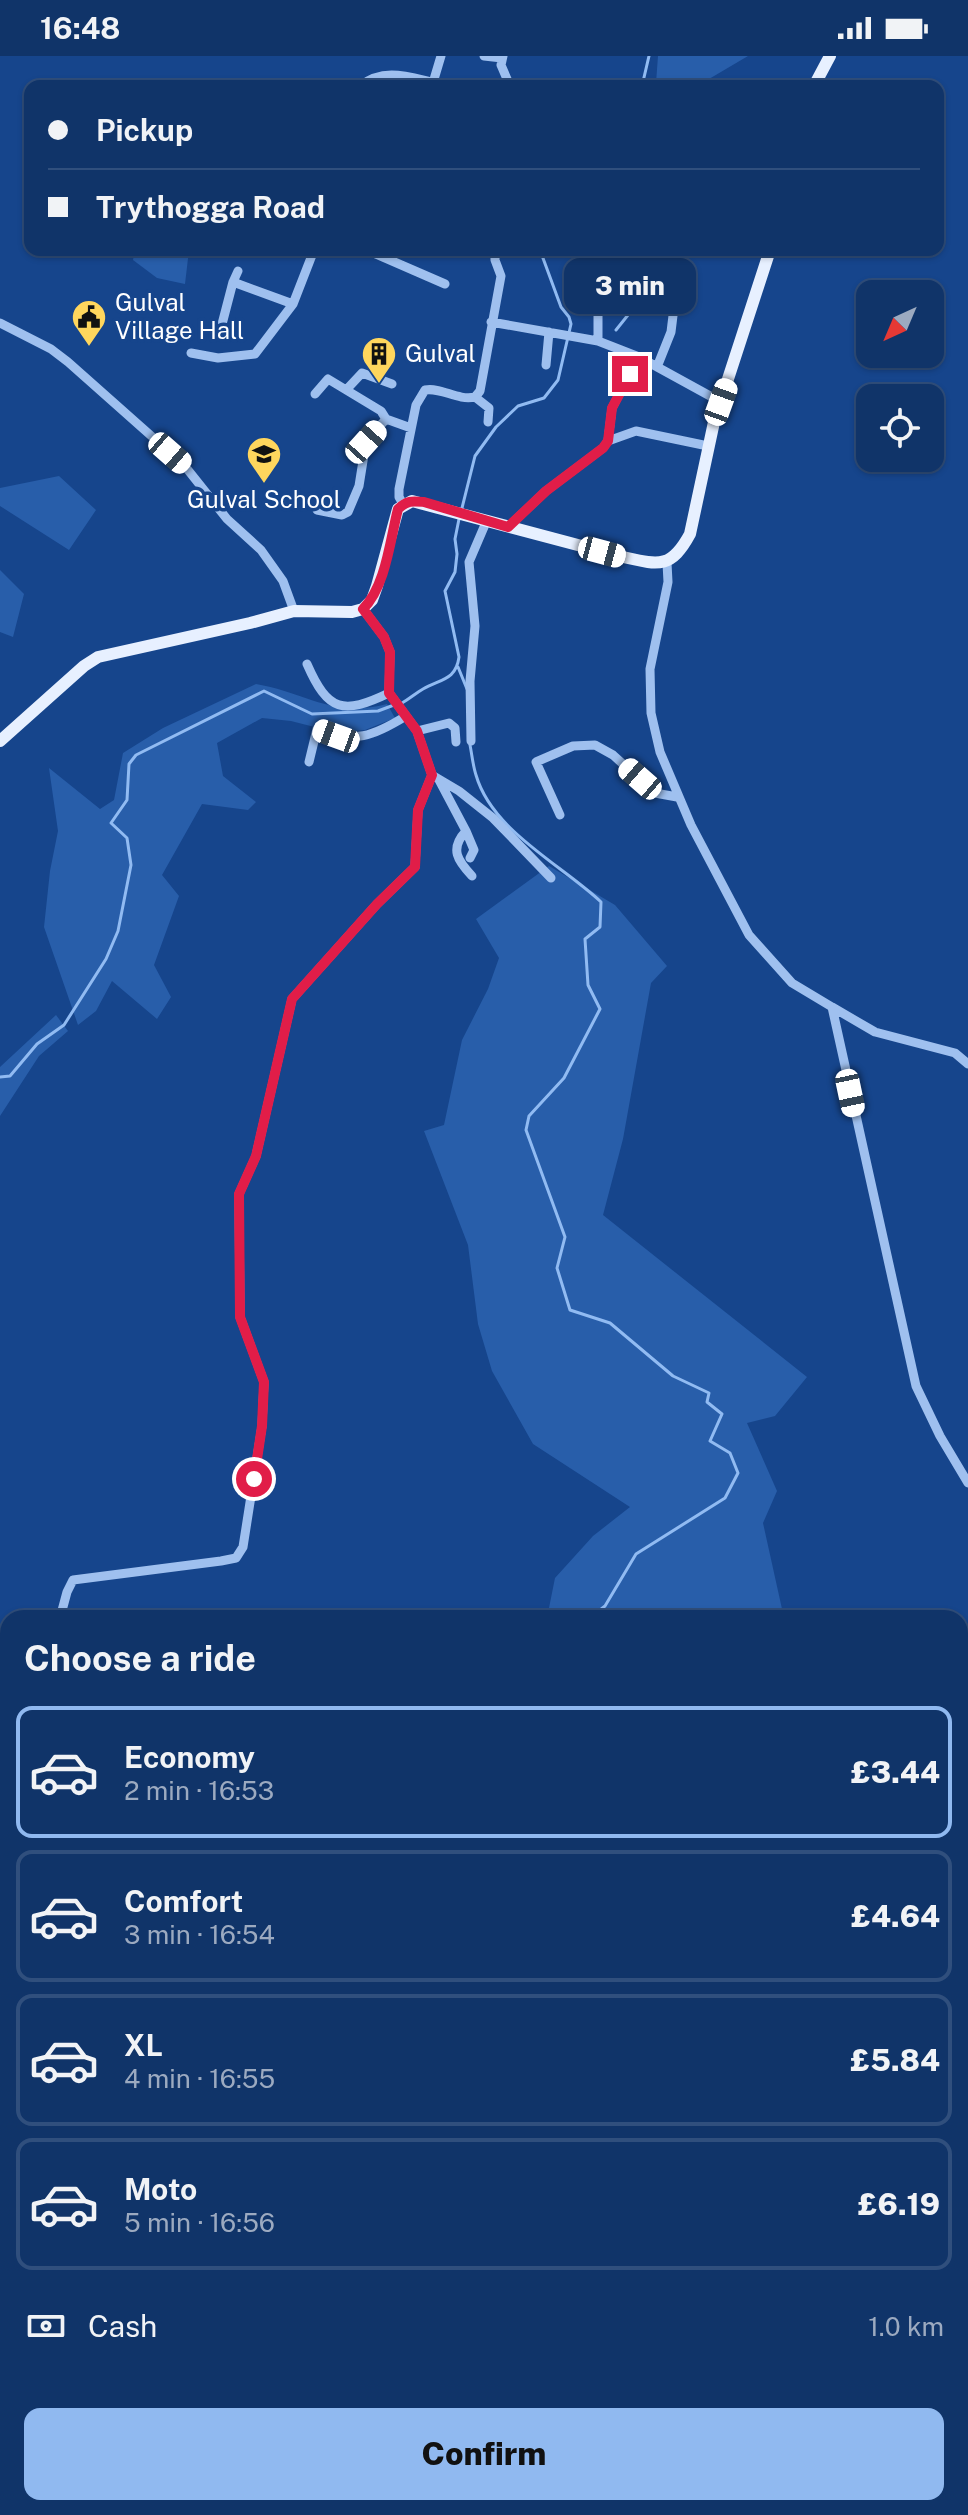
<!DOCTYPE html>
<html lang="en">
<head>
<meta charset="utf-8">
<style>
  :root { --surface:#103469; --page:#1e3f71; --text:#f1f3f6; --muted:#9caac0; --line:#304f7d; --accent:#90b9f0 }
  body { margin:0; font-family:"Public Sans",sans-serif; background:var(--page); color:var(--text); height:100vh; display:flex; flex-direction:column; font-size:30px; white-space:nowrap }
  * { box-sizing:border-box; margin:0 }
  p { font-size:26px; color:var(--muted) }
  .icon { flex:none; width:44px; height:44px; fill:none; stroke:currentColor; stroke-width:2; stroke-linecap:round; stroke-linejoin:round }
  .map { position:relative; flex:1; overflow:hidden }
  .drawer { position:absolute; left:0px; top:1554px; width:968px; height:906px; display:flex; flex-direction:column; background:var(--surface); border-radius:24px 24px 0 0; box-shadow:0 2px 6px #0004,0 0 0 2px var(--line) }
  .drawer>* { flex:none }
  .guide { position:absolute; left:24px; top:24px; width:920px; height:176px; border-radius:16px; box-shadow:0 2px 6px #0004,0 0 0 2px var(--line); display:grid; align-content:center; height:176px; padding:0 24px; background:var(--surface) }
  .needle { width:52px; rotate:224deg }
  .tools { position:absolute; left:856px; top:224px; display:grid; gap:16px }
  .tools a { display:grid; place-items:center; width:88px; height:88px; border-radius:16px; background:var(--surface); box-shadow:0 2px 6px #0004,0 0 0 2px var(--line); font-size:40px }
  .end { position:absolute; width:36px; height:36px; margin:-18px; border:10px solid #e11d48; background:#fff; box-shadow:0 0 0 4px #fff }
  .from { border-radius:50% }
  .bubble { position:absolute; height:56px; border-radius:16px; background:var(--surface); box-shadow:0 2px 6px #0004,0 0 0 2px var(--line); font-size:26px; font-weight:800; line-height:56px; text-align:center }
  .car { position:absolute; width:24px; height:48px; margin:-24px -12px; border-radius:10px; box-shadow:0 0 6px 2px #0007; background:linear-gradient(#fff 24%,#345 0 40%,#fff 0 76%,#345 0 86%,#fff 0) }
  .guide b { display:flex; align-items:center; gap:28px; height:76px; font-size:30px }
  .guide b+b { border-top:2px solid var(--line) }
  .guide i { width:20px; height:20px; background:var(--text) }
  ul { padding:0; list-style:none }
  li { display:flex; align-items:center; gap:24px; height:132px; margin:0 16px 12px; padding:0 8px; border:4px solid var(--line); border-radius:16px }
  li div { flex:1 }
  li b { display:block; font-size:30px }
  li em { font-style:normal; font-weight:800 }
  li.selected { border-color:var(--accent) }
  li>.icon { width:72px; height:72px; stroke-width:1.5 }
  h2 { padding:0 24px; font-size:36px; line-height:96px }
  .pay { display:flex; align-items:center; gap:20px; height:88px; padding:0 24px; font-size:30px }
  .pay p { margin-inline-start:auto }
  .cta { display:flex; gap:16px; margin-top:auto; padding:16px 24px }
  .cta a { flex:1; height:92px; border-radius:16px; background:var(--accent); color:#111; font-size:32px; font-weight:800; line-height:92px; text-align:center }
  .status { display:flex; justify-content:space-between; align-items:center; height:56px; padding:0 40px; background:var(--surface); direction:ltr }
  .status svg { height:22px; fill:currentColor }
  .map>svg:first-child { display:block }
  .green { fill:#285eaa }
  .lines { fill:none; stroke-linecap:round; stroke-linejoin:round }
  .stream { stroke:#91bbf2; stroke-width:3 }
  .minor { stroke:#9fc0ef; stroke-width:9 }
  .major { stroke:#e7f0ff; stroke-width:12 }
  .route { stroke:#e11d48; stroke-width:10 }
  .labels { text-anchor:middle; stroke-width:7; stroke-linejoin:round; paint-order:stroke }
  .poi-label { font-size:24px; fill:#fff; stroke:#16458c; text-anchor:start }
</style>
</head>
<body>
<div class="status"><b>16:48</b><svg viewBox="0 0 49 12"><path d="M0 12V9h3v3zM5 12V6h3v6zM10 12V3h3v9zM15 12V0h3v12zM26 1h20v11H26zM47 4h2v5h-2z"/></svg></div>
<div class="map">
<svg width="968" height="2459" viewBox="0 0 968 2459">
  <rect width="100%" height="100%" fill="#16458c"/>
  <path class="green" d="M658,0H748L709,23L708,30L656,27Z
    M135,194H189L185,228L157,222L133,204Z
    M59,420L96,454L69,494L0,450V432Z
    M0,514L24,538L13,581L0,576Z
    M256,628C307,637 332,662 387,648L395,662L365,674L338,677L291,665L262,662L217,687L223,720L256,746L248,754L202,748L162,819L179,840L154,909L171,941L157,963L112,925L96,955L78,969L44,871L50,815L58,775L49,712L100,753L114,744L123,697L163,672Z
    M549,810L615,849L667,910L651,927L623,1083L603,1159L807,1321L775,1360L747,1367L777,1435L763,1467L784,1562H547L555,1522L593,1480L630,1451L533,1388L492,1315L478,1268L468,1189L424,1075L444,1069L462,984L488,933L499,902L476,863Z
    M56,959L68,975L39,1000L0,1060V1011Z
    M960,2122H968V2230L964,2251L968,2262L960,2264Z
    M216,2452H552L550,2459H220Z"/>
  <g class="lines">
    <path class="stream" d="M642,30L649,0
      M613,194L636,249L616,274
      M636,249L645,208L639,194
      M461,456L475,400L496,371L518,350L544,342L558,324L571,268L569,261L561,251L540,194
      M458,611L467,633
      M402,647C409,643 416,637 423,633C441,623 456,624 459,601L445,535L455,516L457,498L455,483L459,463
      M470,689C472,699 473,710 476,719C492,775 562,809 601,846L600,871L585,883L588,929L600,953L564,1022L529,1060L526,1074L565,1181L557,1212L570,1254L610,1267L673,1320L709,1337L707,1346L722,1358L710,1385L730,1397L738,1417L725,1442L636,1498L605,1550L590,1562
      M0,1021L10,1020L37,988L64,969L106,903L118,875L131,809L127,782L111,767L127,744L129,708L136,699L264,635L312,658L378,655L394,649
      M470,2459V2452"/>
    <path class="minor" d="M484,0L502,2
      M503,0L501,9L510,30
      M306,30H307
      M360,30C383,12 406,20 432,26
      M432,30L441,0
      M367,194L445,228
      M579,201L598,243V285
      M233,226L238,215
      M491,266L598,285L639,301L721,346
      M0,267L51,293L68,306L184,409L227,463L261,494L283,525L294,555
      M221,272L233,226L293,248
      M191,297L218,302L255,298L293,248L314,194
      M546,309L549,276
      M657,311L671,276L681,194
      M347,333L362,317L392,328
      M315,338L328,323L381,355L386,363L411,372
      M475,341L489,352L488,366
      M608,385L636,375L708,390
      M403,448L399,441V433L416,349L425,334C442,331 457,345 475,341L480,335L501,220L495,204V194
      M317,454L342,459L348,456L359,430L366,386L386,363
      M508,471L546,435L603,392L608,385L612,352L639,301
      M667,507L668,526L650,613L651,657L660,696L691,769L749,879L792,927L832,951L916,1330L940,1380L968,1427
      M363,553L384,581L390,596L389,637L417,675L432,719
      M307,608C328,656 343,659 389,637
      M417,675L449,667L455,672L456,686
      M471,685L470,625L475,570L469,506L487,464
      M309,706L317,673C356,687 372,681 406,660
      M432,719L459,735L493,762L551,822
      M439,724L466,775C449,793 458,805 472,820
      M560,759L536,706L573,690L595,689L613,699L655,737L677,741
      M466,775L474,794L470,802
      M832,951L875,976L955,997L968,1008
      M60,1562L67,1536L73,1524L221,1505L236,1502L243,1491L262,1370L264,1326L240,1261L239,1138L256,1100L292,943L377,848L415,811L418,754L432,719
      M960,1637L968,1622
      M0,1702L8,1710
      M0,1719L8,1718
      M0,2186L8,2187
      M695,2459V2452"/>
    <path class="major" d="M814,30L830,0
      M0,685L84,610L98,601L250,567L294,555L352,556L363,553L372,544L377,530L398,453L412,445L623,501C659,509 671,513 690,478L714,366L770,194"/>
  </g>
  <g class="lines">
    <path class="route" d="M254,1423L262,1370L264,1326L240,1261L239,1138L256,1100L292,943L377,848L415,811L418,754L432,719L417,675L389,637L390,596L384,581L363,553C386,530 390,484 398,453C407,444 413,445 424,446L508,471L546,435L603,392L608,385L612,352L630,318"/>
  </g>
  <defs>
    <g id="civic-pin" transform="scale(1.8)"><path d="M0 17L-7.5 6A9.5 9.5 0 1 1 7.5 6Z" fill="#ffd65d" stroke="#16458c"/><path d="M-.6-6.5H3V-4.5H.6V-3L4-1V1h2V6H-6V1h2V-1L-.6-3ZM-1.2 2.5V6h2.4V2.5Z" fill="#111"/></g>
    <g id="building-pin" transform="scale(1.8)"><path d="M0 17L-7.5 6A9.5 9.5 0 1 1 7.5 6Z" fill="#ffd65d" stroke="#16458c"/><path d="M-4-6H4V6H1V3H-1V6H-4ZM-2.5-4.3h1.7v1.8h-1.7ZM.8-4.3h1.7v1.8H.8ZM-2.5-1h1.7V.8h-1.7ZM.8-1h1.7V.8H.8Z" fill="#111"/></g>
    <g id="school-pin" transform="scale(1.8)"><path d="M0 17L-7.5 6A9.5 9.5 0 1 1 7.5 6Z" fill="#ffd65d" stroke="#16458c"/><path d="M0-5L7-2L0 1L-7-2ZM-4 1L0 2.5L4 1V4Q0 6-4 4Z" fill="#111"/></g>
  </defs>
  <g fill-rule="evenodd">
    <use href="#civic-pin" x="89" y="261"/>
    <use href="#building-pin" x="379" y="298"/>
    <use href="#school-pin" x="264" y="398"/>
  </g>
  <g class="labels">
    <g class="poi-label">
      <text x="115" y="255">Gulval<tspan x="115" dy="28">Village Hall</tspan></text>
      <text x="405" y="306">Gulval</text>
      <text x="264" y="452" text-anchor="middle">Gulval School</text>
    </g>
  </g>
</svg>
<div class="tools">
<a><svg class="needle" viewBox="-14 -14 28 28"><path d="M0-13l5 13h-10z" fill="#e53935"/><path d="M0 13l5-13h-10z" fill="#9caac0"/></svg></a>
<a><svg class="icon" aria-label="locate" viewBox="0 0 24 24"><circle cx="12" cy="12" r="6"/><path d="M12 2v4M12 18v4M2 12h4M18 12h4"/></svg></a>
</div>
<i class="end from" style="left:254px;top:1423px"></i>
<i class="end" style="left:630px;top:318px"></i>
<div class="bubble" style="left:564px;top:202px;width:132px">3 min</div>
<i class="car" style="left:721px;top:346px;rotate:20deg"></i>
<i class="car" style="left:366px;top:386px;rotate:42deg"></i>
<i class="car" style="left:170px;top:397px;rotate:131deg"></i>
<i class="car" style="left:602px;top:496px;rotate:105deg"></i>
<i class="car" style="left:336px;top:680px;rotate:290deg"></i>
<i class="car" style="left:640px;top:723px;rotate:311deg"></i>
<i class="car" style="left:850px;top:1037px;rotate:168deg"></i>
<div class="guide">
<b><i class="from"></i>Pickup</b>
<b><i></i>Trythogga Road</b>
</div>
<section class="drawer">
<h2>Choose a ride</h2>
<ul>
<li class="selected"><svg class="icon" aria-label="car" viewBox="0 0 24 24"><path d="M5 17H2v-5l4-1 3-4h7l3 4 3 1v5h-3M9 17h6M6 11h13"/><circle cx="7" cy="17" r="2"/><circle cx="17" cy="17" r="2"/></svg><div><b>Economy</b><p>2 min · 16:53</p></div><em>£3.44</em></li>
<li><svg class="icon" aria-label="car" viewBox="0 0 24 24"><path d="M5 17H2v-5l4-1 3-4h7l3 4 3 1v5h-3M9 17h6M6 11h13"/><circle cx="7" cy="17" r="2"/><circle cx="17" cy="17" r="2"/></svg><div><b>Comfort</b><p>3 min · 16:54</p></div><em>£4.64</em></li>
<li><svg class="icon" aria-label="car" viewBox="0 0 24 24"><path d="M5 17H2v-5l4-1 3-4h7l3 4 3 1v5h-3M9 17h6M6 11h13"/><circle cx="7" cy="17" r="2"/><circle cx="17" cy="17" r="2"/></svg><div><b>XL</b><p>4 min · 16:55</p></div><em>£5.84</em></li>
<li><svg class="icon" aria-label="car" viewBox="0 0 24 24"><path d="M5 17H2v-5l4-1 3-4h7l3 4 3 1v5h-3M9 17h6M6 11h13"/><circle cx="7" cy="17" r="2"/><circle cx="17" cy="17" r="2"/></svg><div><b>Moto</b><p>5 min · 16:56</p></div><em>£6.19</em></li>
</ul>
<div class="pay"><svg class="icon" aria-label="cash" viewBox="0 0 24 24"><path d="M3 7h18v10H3z"/><circle cx="12" cy="12" r="2"/></svg>Cash<p>1.0 km</p></div>
<div class="cta"><a>Confirm</a></div>
</section>
</div>
</body>
</html>
